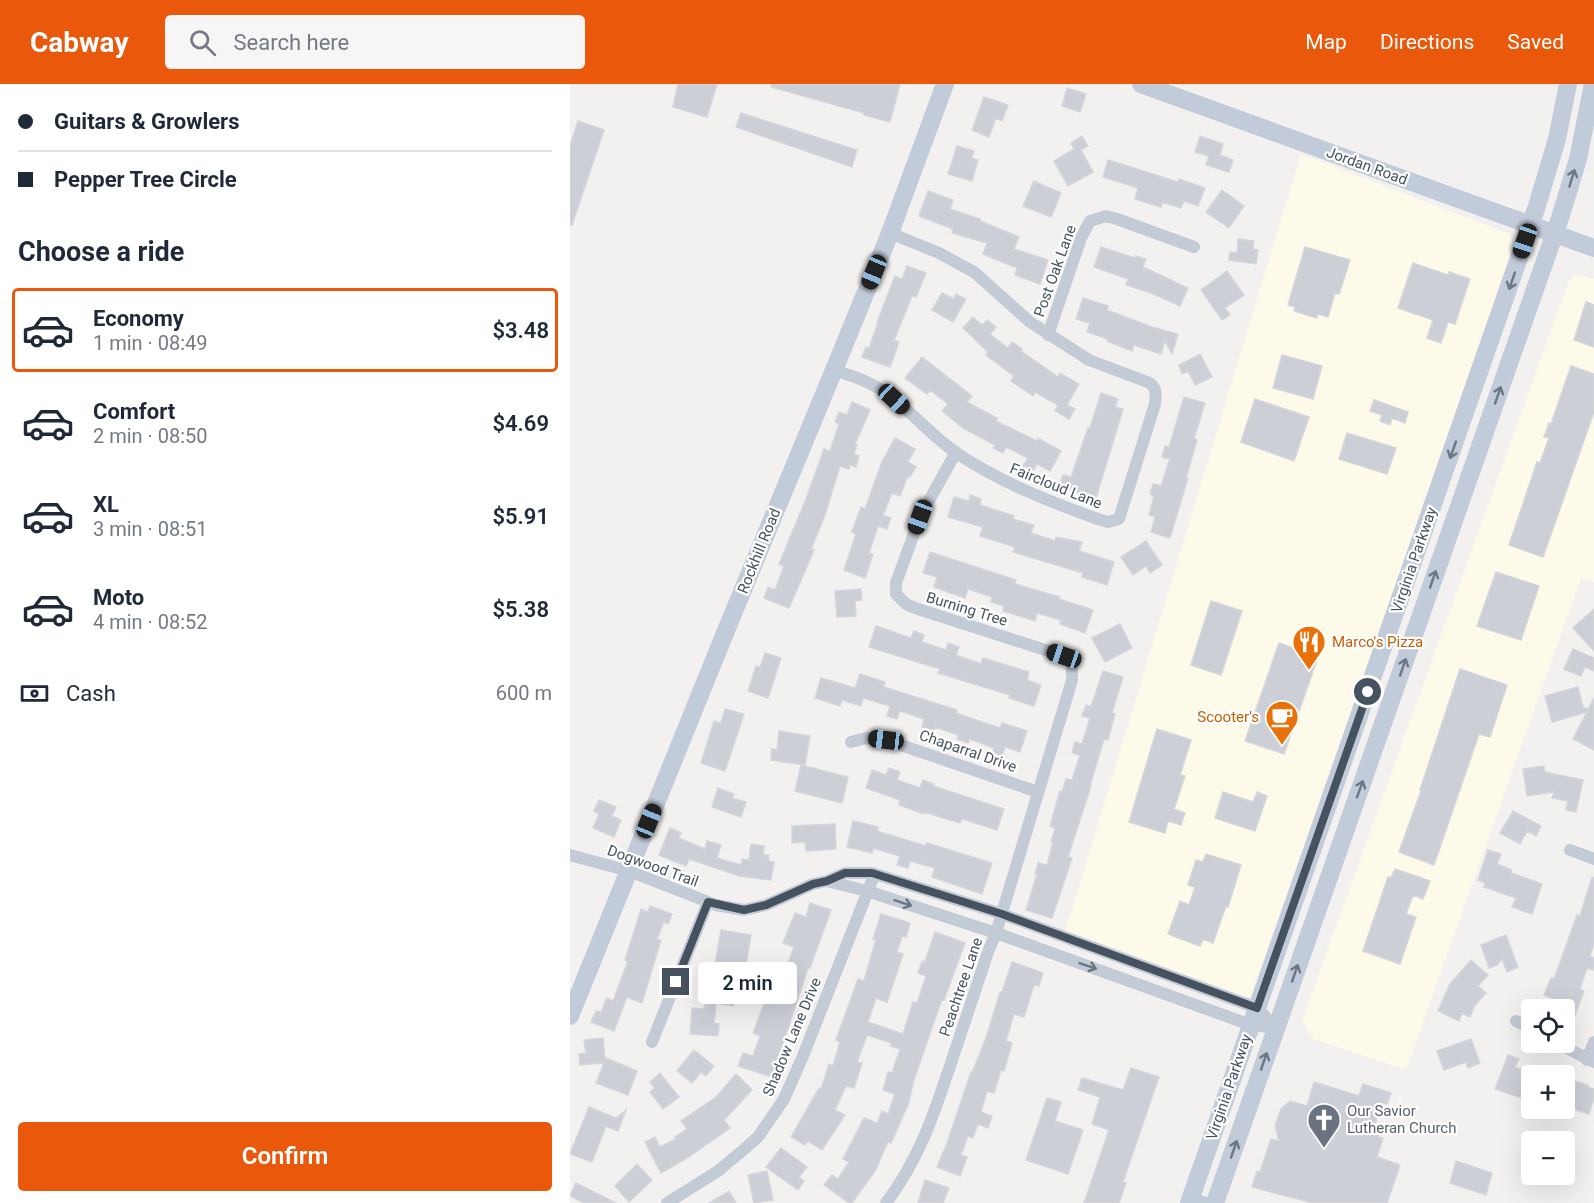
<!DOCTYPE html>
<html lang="en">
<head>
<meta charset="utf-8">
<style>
  :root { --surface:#fff; --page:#f6f6f7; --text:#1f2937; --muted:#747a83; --line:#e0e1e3; --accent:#ea580c }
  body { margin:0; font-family:Roboto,sans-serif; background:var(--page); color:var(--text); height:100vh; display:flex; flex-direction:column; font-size:22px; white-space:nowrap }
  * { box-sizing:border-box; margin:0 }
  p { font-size:20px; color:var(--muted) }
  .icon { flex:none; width:33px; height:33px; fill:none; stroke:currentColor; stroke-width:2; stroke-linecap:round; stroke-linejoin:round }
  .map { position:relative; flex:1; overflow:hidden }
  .sheet { display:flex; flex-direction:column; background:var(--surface); width:570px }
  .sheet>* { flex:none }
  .hud { display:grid; align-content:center; height:132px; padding:0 18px; background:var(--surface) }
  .controls { position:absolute; left:951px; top:915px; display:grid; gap:12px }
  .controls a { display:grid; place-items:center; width:54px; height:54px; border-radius:6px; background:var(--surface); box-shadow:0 6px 24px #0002; font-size:30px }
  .end { position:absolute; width:27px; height:27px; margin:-14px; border:8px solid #475260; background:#fff; box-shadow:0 0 0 3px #fff }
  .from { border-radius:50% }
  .bubble { position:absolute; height:42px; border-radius:6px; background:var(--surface); box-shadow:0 6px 24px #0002; font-size:20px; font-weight:600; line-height:42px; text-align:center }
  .car { position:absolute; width:18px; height:36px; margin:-18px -9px; border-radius:8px; box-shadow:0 0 4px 2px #0007; background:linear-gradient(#222 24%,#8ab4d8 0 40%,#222 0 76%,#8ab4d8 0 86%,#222 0) }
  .hud b { display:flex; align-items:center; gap:21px; height:57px; font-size:22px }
  .hud b+b { border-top:2px solid var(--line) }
  .hud i { width:15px; height:15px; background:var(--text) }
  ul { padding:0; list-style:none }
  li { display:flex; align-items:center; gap:18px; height:84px; margin:0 12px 9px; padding:0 6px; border:3px solid transparent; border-radius:6px }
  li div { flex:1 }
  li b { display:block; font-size:22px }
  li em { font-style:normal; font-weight:600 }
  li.active { border-color:var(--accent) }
  li>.icon { width:54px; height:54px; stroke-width:1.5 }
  h2 { padding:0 18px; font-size:27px; line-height:72px }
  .pay { display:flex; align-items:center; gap:15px; height:66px; padding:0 18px; font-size:22px }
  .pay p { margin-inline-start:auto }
  .action { display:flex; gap:12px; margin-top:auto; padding:12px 18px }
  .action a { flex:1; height:69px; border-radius:6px; background:var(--accent); color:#fff; font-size:24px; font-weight:600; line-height:69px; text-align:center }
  header { display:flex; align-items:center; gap:36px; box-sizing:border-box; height:84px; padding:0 30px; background:var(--accent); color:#fff }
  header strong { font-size:28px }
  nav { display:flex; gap:33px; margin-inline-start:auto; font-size:21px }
  .search { width:420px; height:54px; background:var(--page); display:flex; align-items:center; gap:15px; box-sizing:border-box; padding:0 21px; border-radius:6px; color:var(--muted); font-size:22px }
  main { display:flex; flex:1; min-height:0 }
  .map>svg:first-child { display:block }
  .commercial { fill:#fdfaea }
  .building { fill:#cccfd6; stroke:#d4d6dc; stroke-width:1.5 }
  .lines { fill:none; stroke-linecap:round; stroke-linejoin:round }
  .street { stroke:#c3cbd6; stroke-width:12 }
  .secondary { stroke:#c2cbda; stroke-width:18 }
  .oneway { stroke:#6c7685 }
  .oneway2 { stroke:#6c7683 }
  .route { stroke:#475260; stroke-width:8 }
  .labels { text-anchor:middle; stroke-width:4.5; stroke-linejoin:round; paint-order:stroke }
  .street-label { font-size:15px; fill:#475260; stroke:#fff }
  .food-label { font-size:15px; fill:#c56008; stroke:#fff; text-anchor:start }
  .worship-label { font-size:15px; fill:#5b616d; stroke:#fff; text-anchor:start }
</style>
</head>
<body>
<header>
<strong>Cabway</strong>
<div class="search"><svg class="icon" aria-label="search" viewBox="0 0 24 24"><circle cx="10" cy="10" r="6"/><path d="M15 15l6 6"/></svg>Search here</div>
<nav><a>Map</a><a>Directions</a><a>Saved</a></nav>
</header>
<main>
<section class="sheet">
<div class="hud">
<b><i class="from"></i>Guitars &amp; Growlers</b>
<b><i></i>Pepper Tree Circle</b>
</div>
<h2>Choose a ride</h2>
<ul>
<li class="active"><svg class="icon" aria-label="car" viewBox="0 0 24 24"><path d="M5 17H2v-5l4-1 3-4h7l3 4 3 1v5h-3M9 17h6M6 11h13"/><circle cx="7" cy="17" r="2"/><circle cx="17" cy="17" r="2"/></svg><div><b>Economy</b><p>1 min · 08:49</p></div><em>$3.48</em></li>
<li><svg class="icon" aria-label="car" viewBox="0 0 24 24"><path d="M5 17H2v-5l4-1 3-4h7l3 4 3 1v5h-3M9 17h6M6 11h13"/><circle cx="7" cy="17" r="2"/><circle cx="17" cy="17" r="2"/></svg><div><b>Comfort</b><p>2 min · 08:50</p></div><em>$4.69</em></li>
<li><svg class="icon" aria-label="car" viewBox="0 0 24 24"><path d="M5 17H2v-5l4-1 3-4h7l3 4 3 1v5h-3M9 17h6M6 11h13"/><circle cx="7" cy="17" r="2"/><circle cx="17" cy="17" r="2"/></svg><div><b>XL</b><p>3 min · 08:51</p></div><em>$5.91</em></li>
<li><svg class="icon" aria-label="car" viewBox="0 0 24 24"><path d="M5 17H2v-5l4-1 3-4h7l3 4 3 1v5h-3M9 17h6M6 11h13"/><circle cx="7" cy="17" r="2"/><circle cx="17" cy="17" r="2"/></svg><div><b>Moto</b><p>4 min · 08:52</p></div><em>$5.38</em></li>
</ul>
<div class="pay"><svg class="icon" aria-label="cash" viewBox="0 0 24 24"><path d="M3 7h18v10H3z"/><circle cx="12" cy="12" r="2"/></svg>Cash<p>600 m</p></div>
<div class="action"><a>Confirm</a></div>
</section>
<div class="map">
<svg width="1024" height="1119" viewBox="0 0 1024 1119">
  <rect width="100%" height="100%" fill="#f3f1f0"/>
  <path class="commercial" d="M731,70L939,150L943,161L912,260L680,913L675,914L495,849Z
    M1004,190L1024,195V498L1011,494L836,986L744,955L732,937L997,202Z"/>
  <path class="building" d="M108,0H147L137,33L103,23Z
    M201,0H330L320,38L294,31V29L201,3Z
    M497,4L516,10L510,28L492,22Z
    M414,13L438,21L432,37L426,34L419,53L402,46Z
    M171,29L287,66L282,83L166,43Z
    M8,37L34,46L2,141H0V62Z
    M512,52L518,62L511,66L523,88L498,102L484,77L504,65L501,59Z
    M630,52L653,60L650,71L663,76L659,88L636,81L639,72L625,68Z
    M387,62L404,67L402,74L408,76L402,97L378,90Z
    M538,76L608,98L609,95L635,104L628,122L614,117L611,124L592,118L591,123L565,115L568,104L533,93Z
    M464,97L491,109L481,133L453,122Z
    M652,106L674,122L659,144L636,128Z
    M358,107L383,116L380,125L410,135V137L449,153L444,165L478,176L470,200L445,191L447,184L413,170L417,159L382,149L383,145L349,132Z
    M668,155L684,157L683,165L688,166L686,180L659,176L660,168L667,169Z
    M531,163L565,174L566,172L576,175L573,183L618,204L610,222L581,209L556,201L558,195L524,183Z
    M735,163L780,176L769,210L765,209L758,233L748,230L747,234L724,227L725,223L718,221Z
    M843,179L878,191L879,188L900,195L885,240L878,238L871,259L857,254L863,236L828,224Z
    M337,182L356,189L346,213L342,212L324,256L329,258L320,283L292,273L296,263L299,264L308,239L307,238L325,192L332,195Z
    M657,187L674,211L655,224L660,231L652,236L631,206Z
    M372,209L384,215L386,210L396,215L383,238L362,226Z
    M513,214L538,222L537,226L582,243L608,250L602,270L595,257L591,270L564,261L562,267L537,257L538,255L517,248L520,239L506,235Z
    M1016,218L1024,221V263L1004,256Z
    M403,233L412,241L417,236L426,243L420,250L438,264L442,258L452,265L451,267L488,293L490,289L509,300L497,321L505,325L499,335L485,327L488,321L465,308L463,312L441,297L444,292L416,271L418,268L393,244Z
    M630,270L642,293L625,301L618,287L612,290L609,281Z
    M712,271L752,282L743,315L703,304Z
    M352,273L402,312L397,318L427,334L426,337L467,357L468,354L491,367L480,387L467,380L463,387L453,382L458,374L436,363L433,369L423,364L425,361L393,344L372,327L378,320L360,306L357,310L335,294Z
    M1001,282L1024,290V328L973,473L939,461L967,378L970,379L979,354L974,353L979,339L981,340Z
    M531,309L548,315L545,323L553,325L526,414L489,403L493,391L501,393L518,344H520Z
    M614,313L635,319L624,355L627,356L616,394H618L600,454L581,448L585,433L579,431L584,412L580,410L583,400L591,402L600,375L592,373L595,362L599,363Z
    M685,315L739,333L724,377L671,358Z
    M804,316L838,328L835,339L822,334L820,341L810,337L812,331L800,327Z
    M282,318L300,326L285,360L287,361L284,370L289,372L286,383L280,381L279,385L270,382L255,431L241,465L244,466L219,524L194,514L198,503L205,506L214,482L209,480L236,415L254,365L260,367L269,340L265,338L269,328L277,331Z
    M777,349L826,364L817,390L769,375Z
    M325,354L345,365L338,378L346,383L340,393L338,392L330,412L322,409L313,431L321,434L317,445L308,442L299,469L303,470L295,494L274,486L286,450L282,448L291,423L295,425L312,378Z
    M400,411L411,415L410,421L444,432L443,435L464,441L461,449L485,457L486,453L512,458L509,467L544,478L537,501L512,493L513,489L443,468L445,463L410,452L413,443L378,433L384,413L399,417Z
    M576,457L592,481L580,489L576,482L563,491L551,473Z
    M360,468L446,496L445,500L490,513L489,515L523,526L515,549L490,540L491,536L467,529L465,537L433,527L434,522L421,518L422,513L398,505L395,514L364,503L367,493L353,489Z
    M926,488L969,502L951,556L907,542Z
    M291,505L292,516L285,517L286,532L267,533L265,507Z
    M641,517L672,527L651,591L621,581Z
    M1024,525V567L1003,544Z
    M550,540L562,564L535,578L522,554Z
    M306,542L341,554L344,547L354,551L352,558L376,566L378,559L389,563L386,571L411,580L413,574L459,588L457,596L471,601L464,622L439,614L440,611L368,589L370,585L299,563Z
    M709,559L748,573L714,670L675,657Z
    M1003,565L1024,574V587L1015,583L1011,592L994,585Z
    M195,569L211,574L198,614L178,607L186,582L190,584Z
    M890,585L937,601L920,653L909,650L864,781L829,768L851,707L850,706Z
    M533,587L553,593L542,629L545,630L538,656L534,655L520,702H521L498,773L502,774L482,834L456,826L467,790H465L468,779L477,781L483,759L481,758L485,744L480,742L490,707L492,708L496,695L502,696L510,671L502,669L505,658L512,660L520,634L512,632L516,621L521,623Z
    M290,590L315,598L314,603L387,626L386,629L430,644L432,639L457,647L450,668L435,663L432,672L423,668L424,664L400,655L398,659L387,655L388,651L365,643L364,647L352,643L354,635L330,627L327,635L317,632L320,622L293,614L291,622L272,616L270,622L245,614L251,594L285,604Z
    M1008,603L1013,623L1018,625L1024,614V666L1003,655L1017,628L982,638L975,612Z
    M155,625L174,630L155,687L131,679L144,637L151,639Z
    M587,645L621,656L610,691L615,692L604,725L615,729L611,741L598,737L595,749L559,738Z
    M209,647L240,652L235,681L201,676L202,665L207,666Z
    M231,681L278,693L272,719L225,707Z
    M974,682L975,688L1013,696L1006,728L996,726L998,717L982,714L984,708L957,712L953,685Z
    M319,684L330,688L327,696L350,704L353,696L364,700L363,702L434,725L427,746L392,735L390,739L354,728V730L329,721L330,716L296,704L302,686L316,691Z
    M148,704L164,710L162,714L176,718L171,733L142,723Z
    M653,708L683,718L687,708L697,712L685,747L645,734Z
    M29,716L46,723L42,732L51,736L44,753L23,744L29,730L24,727Z
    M943,727L971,742L966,752L957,747L950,760L930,749Z
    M283,737L308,743L307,747L356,762L357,759L422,779L412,810L362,793L365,784L340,777L338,784L327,781L330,772L303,764L302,769L277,763Z
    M265,740L266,765L236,767L235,758L222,759V742Z
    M100,744L111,749L109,754L135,765L137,757L151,761L147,774L171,781L172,775L179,776L181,760L194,762L193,771H199L198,777L204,778L201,796L169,792L119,775L116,782L89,771Z
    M918,766L931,770L927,780L942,786L941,789L972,800L962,830L942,823L946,814L914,803L915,799L908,796Z
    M636,770L671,781L658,823L656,822L643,859L633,855L630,862L598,850L610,817L619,821L625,803L618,801L626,776L633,778Z
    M825,785L860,797L853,815L843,811L836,830L846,833L830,880L793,867L818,793L821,794Z
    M1022,793L1024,794V860L1020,872L1024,874V886L1017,884L1010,905L1014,907L1005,931L988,924L990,917L974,911L981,894L984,895L1007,831L1010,832Z
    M240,819L261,826L240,884H238L202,993L168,982L173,969L183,972L190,952L183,949L194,920H196L206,886L215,889L224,863L213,859L225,829L236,833Z
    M80,822L102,830L98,840L94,838L87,855L91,856L72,919L57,913L44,947L21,938L26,927L31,928L37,914L43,917L58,877L55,876L71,825L78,828Z
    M311,830L340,839L336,853L332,852L327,868L333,870L317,918L306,914L298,938L333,950L343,918L347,919L356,892L348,889L352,877L355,878L365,848L395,859L374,916L372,915L344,996L338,1021L321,1059L318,1058L305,1087L282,1119H279L254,1101L262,1091L268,1095L279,1078L273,1075L294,1034L307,1039L312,1027L318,1030L325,1010L313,1006L318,988L322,989L330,965L320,962L321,959L297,951L287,978L292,979L284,1004L276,1002L265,1026L275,1031L252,1066L238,1057L235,1061L221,1053L249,1004L251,1005L259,980L263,982L270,958L266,956L288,895L294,897L306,855H303Z
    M151,846L181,851L176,881L170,880L163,922L146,919L144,939L149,940L148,952L120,950L122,924L134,925L141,885L144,886Z
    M936,851L948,883L937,888L932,875L927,881L919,884L911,861Z
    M901,876L918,891L908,902L916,909L905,921L900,933L892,929L889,937L868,927L880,900Z
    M442,878L473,889L469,902L464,901L454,933L444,930L436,957L442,959L434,987L431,986L424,1009L417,1007L411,1028L422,1032L418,1044L408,1040L403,1054L398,1052L391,1071L397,1073L390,1092L367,1083L377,1059L401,988L402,989L417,951L430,908H432Z
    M33,954L35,976L36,974L67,987L58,1011L26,999L34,979L10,981L9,970L16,969L14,956Z
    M901,955L910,979L898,984L896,978L874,986L867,967Z
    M124,966L144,982L136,992L131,988L122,999L107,987Z
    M938,971L949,975L945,983L961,989L952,1014L925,1005Z
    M561,984L589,993L553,1098L556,1099L549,1119H514L539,1046L522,1040L530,1013L508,1006L512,994L553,1006Z
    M90,989L109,1013L93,1025L80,1008L85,1004L80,998Z
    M166,990L182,1006L154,1036L160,1044L117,1074L91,1089L75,1058L85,1053L90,1063L106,1055L105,1053L117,1045L111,1037L146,1013Z
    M994,994L1018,1001V1003L1024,1005V1014L1019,1030L994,1022Z
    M744,998L789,1012L793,1000L821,1009L817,1020L812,1019L804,1043L811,1046L808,1053L813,1054L807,1073L830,1081L817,1119H743L682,1103L687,1087L690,1088L701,1055L709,1057L705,1042L711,1025L720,1017L737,1022Z
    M477,1014L491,1018L485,1037L513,1046L498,1090L456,1076Z
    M19,1023L46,1034L56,1026L48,1047L36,1042L22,1078L0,1070Z
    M211,1064L237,1083L229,1093L234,1097L228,1106L196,1083Z
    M886,1077L922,1089L916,1111L880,1099Z
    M67,1080L82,1096L59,1118L45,1102Z
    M197,1087L203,1116L184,1119L178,1091Z
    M355,1096L379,1104L373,1119H348Z
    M6,1099L46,1119H14L0,1112Z
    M159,1107L166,1119H139Z"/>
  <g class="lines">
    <path class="street" d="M478,251L511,154L520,137L536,132L547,135L624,163
      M264,286C282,292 299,297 314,308C341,326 361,352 388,370C432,399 478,417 528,435L538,438L549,435L585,320C586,311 587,305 580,299L519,276L460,238L404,188L369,169L320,149
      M281,658L296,654L316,656L468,708
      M1000,766L1024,775
      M0,771L59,787L146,821L174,826L196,821L243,800L257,797L275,789H302L432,830L687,924L706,944
      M257,797L297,807L426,849L681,941L706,944
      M946,937L962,945
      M82,958L138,818
      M985,958L1024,978
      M1017,976L1024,958
      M620,1114L636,1119
      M97,1119L148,1087L172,1067L188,1053L214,1015L233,972L303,794L302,789
      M316,1119C349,1075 363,1033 380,982C393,944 405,906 418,868L426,849L502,596V579L494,572L345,524L336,520L326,510V499L350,433L386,368"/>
    <path class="secondary" d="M571,0L1024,164
      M0,932L155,549L264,286L320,149L375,0
      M619,1119L966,125L987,55L998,0
      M645,1119L990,134L1008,75L1023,0"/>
  </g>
  <defs><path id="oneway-shaft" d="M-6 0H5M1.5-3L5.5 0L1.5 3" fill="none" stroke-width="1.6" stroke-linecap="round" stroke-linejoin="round" transform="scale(1.5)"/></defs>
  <g class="oneway">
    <use href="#oneway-shaft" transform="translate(1002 94) rotate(-73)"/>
    <use href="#oneway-shaft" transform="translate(942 197) rotate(109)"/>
    <use href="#oneway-shaft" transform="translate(928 311) rotate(-71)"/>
    <use href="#oneway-shaft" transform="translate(883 366) rotate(109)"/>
    <use href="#oneway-shaft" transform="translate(863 495) rotate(-71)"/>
    <use href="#oneway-shaft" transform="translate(833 583) rotate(-71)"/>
    <use href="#oneway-shaft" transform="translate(790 705) rotate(-70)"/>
    <use href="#oneway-shaft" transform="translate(725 889) rotate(-71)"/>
    <use href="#oneway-shaft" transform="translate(694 977) rotate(-71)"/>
    <use href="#oneway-shaft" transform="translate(664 1065) rotate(-71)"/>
  </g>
  <g class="oneway2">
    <use href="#oneway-shaft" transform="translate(333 819) rotate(18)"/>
    <use href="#oneway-shaft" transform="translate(518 882) rotate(19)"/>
  </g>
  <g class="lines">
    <path class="route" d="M106,898L138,818L174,826L196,821L243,800L257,797L275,789H302L432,830L687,924L798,608"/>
  </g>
  <defs>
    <g id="restaurant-pin" transform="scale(1.725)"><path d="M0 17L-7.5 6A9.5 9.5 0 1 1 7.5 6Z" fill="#e8710a" stroke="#fff"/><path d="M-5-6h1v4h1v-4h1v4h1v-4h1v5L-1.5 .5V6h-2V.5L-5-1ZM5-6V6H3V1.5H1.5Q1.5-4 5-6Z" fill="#fff"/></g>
    <g id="cafe-pin" transform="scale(1.725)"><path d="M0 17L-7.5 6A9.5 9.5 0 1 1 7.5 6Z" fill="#e8710a" stroke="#fff"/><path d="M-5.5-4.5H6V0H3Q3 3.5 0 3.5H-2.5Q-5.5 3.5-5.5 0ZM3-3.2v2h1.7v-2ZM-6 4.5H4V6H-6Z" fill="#fff"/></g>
    <g id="church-pin" transform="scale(1.725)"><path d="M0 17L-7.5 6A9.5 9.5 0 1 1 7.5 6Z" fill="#6b7280" stroke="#fff"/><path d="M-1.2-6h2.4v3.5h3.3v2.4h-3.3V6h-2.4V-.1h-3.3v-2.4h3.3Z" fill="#fff"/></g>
  </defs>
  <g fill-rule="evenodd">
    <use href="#restaurant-pin" x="739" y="558"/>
    <use href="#cafe-pin" x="712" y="633"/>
    <use href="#church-pin" x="754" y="1036"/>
  </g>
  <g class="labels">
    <g class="street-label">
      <text transform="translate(797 82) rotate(20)" y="5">Jordan Road</text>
      <text transform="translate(485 187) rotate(-70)" y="5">Post Oak Lane</text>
      <text transform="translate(486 402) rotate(22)" y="5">Faircloud Lane</text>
      <text transform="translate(189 467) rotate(-68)" y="5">Rockhill Road</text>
      <text transform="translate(844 476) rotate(-71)" y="5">Virginia Parkway</text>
      <text transform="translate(397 525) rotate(17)" y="5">Burning Tree</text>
      <text transform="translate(398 667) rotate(19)" y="5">Chaparral Drive</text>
      <text transform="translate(83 782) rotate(20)" y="5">Dogwood Trail</text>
      <text transform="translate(391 903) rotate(-71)" y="5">Peachtree Lane</text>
      <text transform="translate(222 953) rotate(-67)" y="5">Shadow Lane Drive</text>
      <text transform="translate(659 1003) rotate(-71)" y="5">Virginia Parkway</text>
    </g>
    <g class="food-label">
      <text x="762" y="563">Marco's Pizza</text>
      <text x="689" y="638" text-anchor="end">Scooter's</text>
    </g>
    <g class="worship-label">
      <text x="777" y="1032">Our Savior<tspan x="777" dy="17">Lutheran Church</tspan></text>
    </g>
  </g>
</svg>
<div class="controls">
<a><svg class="icon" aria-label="locate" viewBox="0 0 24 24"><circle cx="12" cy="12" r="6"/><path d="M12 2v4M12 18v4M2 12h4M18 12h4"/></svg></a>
<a>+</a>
<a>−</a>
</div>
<i class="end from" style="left:798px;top:608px"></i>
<i class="end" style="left:106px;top:898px"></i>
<div class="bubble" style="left:128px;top:878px;width:99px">2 min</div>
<i class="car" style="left:955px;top:157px;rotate:199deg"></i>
<i class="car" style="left:304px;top:188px;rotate:202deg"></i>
<i class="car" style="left:324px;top:315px;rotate:133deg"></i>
<i class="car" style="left:350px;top:433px;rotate:200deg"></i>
<i class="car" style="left:494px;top:572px;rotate:289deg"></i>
<i class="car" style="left:316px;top:656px;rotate:277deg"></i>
<i class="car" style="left:79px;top:737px;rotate:22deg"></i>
</div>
</main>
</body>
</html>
